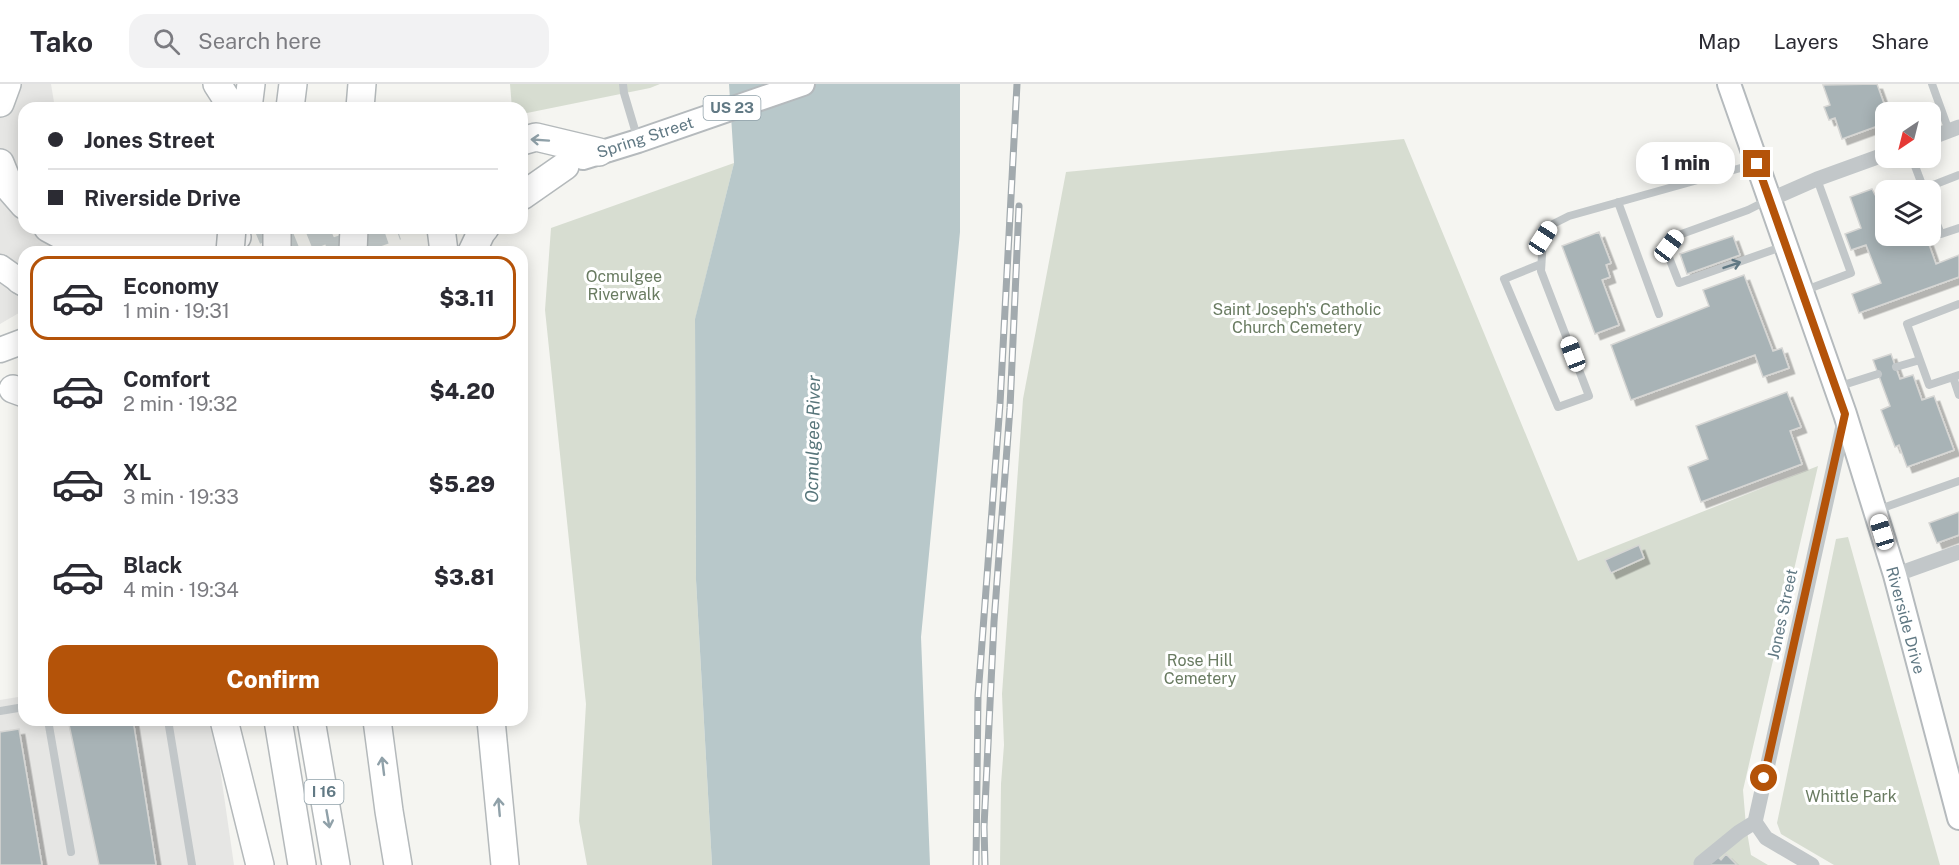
<!DOCTYPE html>
<html lang="en">
<head>
<meta charset="utf-8">
<style>
  :root { --surface:#fff; --page:#f2f2f3; --text:#2b2b33; --muted:#7c7c81; --line:#e1e1e2; --accent:#b45309 }
  body { margin:0; font-family:"Public Sans",sans-serif; background:var(--page); color:var(--text); height:100vh; display:flex; flex-direction:column; font-size:22px; white-space:nowrap }
  * { box-sizing:border-box; margin:0 }
  p { font-size:20px; color:var(--muted) }
  .icon { flex:none; width:33px; height:33px; fill:none; stroke:currentColor; stroke-width:2; stroke-linecap:round; stroke-linejoin:round }
  .map { position:relative; flex:1; overflow:hidden }
  .panel { position:absolute; left:18px; top:162px; width:510px; height:480px; display:flex; flex-direction:column; background:var(--surface); border-radius:18px; box-shadow:0 3px 15px #0003 }
  .panel>* { flex:none }
  .guide { position:absolute; left:18px; top:18px; width:510px; height:132px; border-radius:18px; box-shadow:0 3px 15px #0003; display:grid; align-content:center; height:132px; padding:0 30px; background:var(--surface) }
  .needle { width:39px; rotate:215deg }
  .tools { position:absolute; left:1875px; top:18px; display:grid; gap:12px }
  .tools a { display:grid; place-items:center; width:66px; height:66px; border-radius:12px; background:var(--surface); box-shadow:0 3px 15px #0003; font-size:30px }
  .end { position:absolute; width:27px; height:27px; margin:-14px; border:8px solid #b45309; background:#fff; box-shadow:0 0 0 3px #fff }
  .from { border-radius:50% }
  .bubble { position:absolute; height:42px; border-radius:18px; background:var(--surface); box-shadow:0 3px 15px #0003; font-size:20px; font-weight:800; line-height:42px; text-align:center }
  .car { position:absolute; width:18px; height:36px; margin:-18px -9px; border-radius:8px; box-shadow:0 0 4px 2px #0007; background:linear-gradient(#fff 24%,#345 0 40%,#fff 0 76%,#345 0 86%,#fff 0) }
  .guide b { display:flex; align-items:center; gap:21px; height:57px; font-size:22px }
  .guide b+b { border-top:2px solid var(--line) }
  .guide i { width:15px; height:15px; background:var(--text) }
  ul { padding:10px 0 0; list-style:none }
  li { display:flex; align-items:center; gap:18px; height:84px; margin:0 12px 9px; padding:0 18px; border:3px solid transparent; border-radius:18px }
  li div { flex:1 }
  li b { display:block; font-size:22px }
  li em { font-style:normal; font-weight:800 }
  li.selected { border-color:var(--accent) }
  li>.icon { width:54px; height:54px; stroke-width:1.5 }
  .cta { display:flex; gap:12px; margin-top:auto; padding:12px 30px }
  .cta a { flex:1; height:69px; border-radius:18px; background:var(--accent); color:#fff; font-size:24px; font-weight:800; line-height:69px; text-align:center }
  header { display:flex; align-items:center; gap:36px; box-sizing:border-box; height:84px; padding:0 30px; background:var(--surface); border-bottom:2px solid var(--line) }
  header strong { font-size:28px }
  nav { display:flex; gap:33px; margin-inline-start:auto; font-size:21px }
  .search { width:420px; height:54px; background:var(--page); display:flex; align-items:center; gap:15px; box-sizing:border-box; padding:0 21px; border-radius:18px; color:var(--muted); font-size:22px }
  .map>svg:first-child { display:block }
  .built { fill:#e6e6e4 }
  .green { fill:#d7ddd1 }
  .water { fill:#b8c8ca }
  .building { fill:#a8b3b6; stroke:#d6d6d4; stroke-width:1.5; filter:url(#shadow) }
  .lines { fill:none; stroke-linecap:round; stroke-linejoin:round }
  .trunk-tunnel { stroke:#c9d0d0; stroke-width:24; stroke-dasharray:24 12; stroke-linecap:butt }
  .motorway-tunnel { stroke:#c9d0d0; stroke-width:27; stroke-dasharray:27 14; stroke-linecap:butt }
  .primary-casing { stroke:#b5babd; stroke-width:26 }
  .trunk-casing { stroke:#b4b9bb; stroke-width:27 }
  .motorway-casing { stroke:#b4b9bb; stroke-width:30 }
  .service { stroke:#c2c7c9; stroke-width:8 }
  .minor { stroke:#c2c7c9; stroke-width:15 }
  .primary { stroke:#fff; stroke-width:22 }
  .trunk { stroke:#fff; stroke-width:24 }
  .motorway { stroke:#fff; stroke-width:27 }
  .rail-casing { stroke:#a2aaae; stroke-width:7 }
  .rail { stroke:#fff; stroke-width:4.5; stroke-dasharray:14; stroke-linecap:butt }
  .motorway-bridge-casing { stroke:#b4b9bb; stroke-width:30; stroke-linecap:butt }
  .motorway-bridge { stroke:#fff; stroke-width:27 }
  .oneway { stroke:#90a1a9 }
  .oneway2 { stroke:#617984 }
  .route { stroke:#b45309; stroke-width:8 }
  .labels { text-anchor:middle; stroke-width:6; stroke-linejoin:round; paint-order:stroke }
  .shield { fill:#fff; stroke:#90a1a9; stroke-width:1.5 }
  .shield-label { font-size:15px; font-weight:bold; fill:#617984 }
  .street-label { font-size:16px; fill:#617984; stroke:#fff }
  .park-label { font-size:16px; fill:#697b61; stroke:#fff }
  .water-label { font-size:18px; font-style:italic; fill:#58767b; stroke:#fff }
</style>
</head>
<body>
<header>
<strong>Tako</strong>
<div class="search"><svg class="icon" aria-label="search" viewBox="0 0 24 24"><circle cx="10" cy="10" r="6"/><path d="M15 15l6 6"/></svg>Search here</div>
<nav><a>Map</a><a>Layers</a><a>Share</a></nav>
</header>
<div class="map">
<svg width="1959" height="781" viewBox="0 0 1959 781">
  <defs>
    <filter id="shadow"><feDropShadow dx="5.5" dy="5.5" stdDeviation="0" flood-color="#0004"/></filter>
  </defs>
  <rect width="100%" height="100%" fill="#f5f5f1"/>
  <path class="built" d="M0,0H51L55,24H24V144H110L123,164L117,168H24V226L0,240Z
    M24,612V636H213L234,781H0V616Z"/>
  <path class="green" d="M510,0H660L650,4L522,30V24H512Z
    M1404,55L1578,477L1818,382L1743,706L1746,742L1751,771L1768,781H1000L1001,700L1004,661L1002,610L1023,315L1066,88Z
    M734,79L695,236L696,496L712,781H587L579,737L586,620L545,226L551,144Z
    M1848,453L1940,781H1834L1781,750L1777,739L1836,455Z"/>
  <path class="water" d="M729,0H960V148L921,553L930,781H712L696,496L695,235L734,79Z"/>
  <path class="building" d="M1877,0L1887,28H1886V39L1842,55L1835,34L1829,36L1824,23L1830,21L1823,1Z
    M1872,105L1879,118L1886,115V152H1926L1936,180L1959,171V193L1859,229L1852,210L1881,199L1866,161L1851,166L1845,150L1861,144L1850,113Z
    M1599,148L1611,179L1606,181L1610,193L1602,196L1619,241L1595,250L1562,162Z
    M1733,152L1740,171L1687,190L1680,170Z
    M1744,191L1773,267L1782,264L1789,284L1763,293L1755,271L1631,316L1611,261L1709,222L1703,206Z
    M1891,270L1900,295L1913,291L1922,316L1934,312L1954,366L1907,383L1899,361L1895,363L1881,326L1890,322L1873,276Z
    M1787,308L1801,343L1790,347L1802,380L1701,418L1688,383L1708,375L1696,342Z
    M1959,428V451L1937,459L1929,439Z
    M1639,461L1644,474L1611,489L1605,476Z
    M68,636H133L156,781H99Z
    M19,645L42,781H0V648Z
    M1726,770L1737,781H1709L1718,773L1721,776Z"/>
  <g class="lines">
    <path class="trunk-tunnel" d="M275,168L334,144
      M328,168L397,144"/>
    <path class="motorway-tunnel" d="M217,163L263,144"/>
    <g class="primary-casing">
      <path id="primary" d="M1729,0L1845,330L1895,491L1959,734
        M583,74L638,57L803,0"/>
    </g>
    <g class="trunk-casing">
      <path id="trunk" d="M0,183L24,200
        M0,266L24,257"/>
    </g>
    <g class="motorway-casing">
      <path id="motorway" d="M217,0L226,14L227,24
        M0,19L7,0
        M248,24L251,0
        M290,24L293,0
        M360,24L362,0
        M522,57L536,53L599,68
        M0,79L11,106L24,121
        M522,112L565,82
        M48,144L72,157L95,163L237,153
        M441,144L444,168
        M472,168L481,149L485,144
        M20,196L24,198
        M13,305L24,309
        M224,636L260,781
        M278,636L302,781
        M311,636L336,781
        M377,636L389,727L398,781
        M491,636L505,781"/>
    </g>
    <path class="service" d="M623,0L624,9L638,56
      M1932,0L1949,47
      M1912,74L1924,106
      M1923,105L1959,91
      M1768,116L1748,126L1676,152L1669,162L1668,171L1679,199L1784,162
      M1618,118L1659,230
      M1930,123L1941,150L1959,144
      M1541,180L1504,195L1558,323L1589,312L1541,187L1543,155L1551,141L1569,132L1755,80
      M1803,207L1851,189L1817,95
      M1959,220L1907,240L1929,301L1959,291
      M1896,283L1920,276
      M1953,293L1959,311
      M1837,303L1878,290
      M1877,426L1959,397
      M0,627L24,623
      M48,636L71,768
      M168,636L192,781"/>
    <path class="minor" d="M1930,54L1959,43
      M1769,116L1817,95L1886,70
      M1895,491L1959,468
      M1701,779L1739,748L1755,738
      M1812,781L1766,754L1755,738L1845,333"/>
    <use href="#primary" class="primary"/>
    <use href="#trunk" class="trunk"/>
    <use href="#motorway" class="motorway"/>
    <g class="rail-casing">
      <path id="rail" d="M976,781L978,612L1000,320L1017,0
        M985,781L984,743L994,538L1010,324L1019,122"/>
    </g>
    <use href="#rail" class="rail"/>
    <g class="motorway-bridge-casing">
      <path id="motorway-bridge" d="M230,168L232,144
        M277,168V144
        M353,168L354,144"/>
    </g>
    <use href="#motorway-bridge" class="motorway-bridge"/>
  </g>
  <defs><path id="oneway-shaft" d="M-6 0H5M1.5-3L5.5 0L1.5 3" fill="none" stroke-width="1.6" stroke-linecap="round" stroke-linejoin="round" transform="scale(1.5)"/></defs>
  <g class="oneway">
    <use href="#oneway-shaft" transform="translate(540 56) rotate(-176)"/>
    <use href="#oneway-shaft" transform="translate(383 682) rotate(-97)"/>
    <use href="#oneway-shaft" transform="translate(499 723) rotate(-95)"/>
    <use href="#oneway-shaft" transform="translate(328 735) rotate(80)"/>
  </g>
  <use class="oneway2" href="#oneway-shaft" transform="translate(1732 181) rotate(-19)"/>
  <g class="lines">
    <path class="route" d="M1757,80L1845,330L1764,694"/>
  </g>
  <g class="labels">
    <g class="shield">
      <rect x="703.5" y="12" width="57" height="24" rx="4.5"/>
      <rect x="304.5" y="696" width="39" height="24" rx="4.5"/>
    </g>
    <g class="shield-label">
      <text x="732" y="29">US 23</text>
      <text x="324" y="713">I 16</text>
    </g>
    <g class="street-label">
      <text transform="translate(645 53) rotate(-18)" y="6">Spring Street</text>
      <text transform="translate(1782 530) rotate(-78)" y="6">Jones Street</text>
      <text transform="translate(1906 536) rotate(75)" y="6">Riverside Drive</text>
    </g>
    <g class="park-label">
      <text x="624" y="198">Ocmulgee<tspan x="624" dy="18">Riverwalk</tspan></text>
      <text x="1297" y="231">Saint Joseph's Catholic<tspan x="1297" dy="18">Church Cemetery</tspan></text>
      <text x="1200" y="582">Rose Hill<tspan x="1200" dy="18">Cemetery</tspan></text>
      <text x="1851" y="718">Whittle Park</text>
    </g>
    <g class="water-label">
      <text transform="translate(813 355) rotate(-89)" y="6">Ocmulgee River</text>
    </g>
  </g>
</svg>
<div class="tools">
<a><svg class="needle" viewBox="-14 -14 28 28"><path d="M0-13l5 13h-10z" fill="#e53935"/><path d="M0 13l5-13h-10z" fill="#7c7c81"/></svg></a>
<a><svg class="icon" aria-label="layers" viewBox="0 0 24 24"><path d="M12 4l9 5-9 5-9-5zM3 14l9 5 9-5"/></svg></a>
</div>
<i class="end from" style="left:1764px;top:694px"></i>
<i class="end" style="left:1757px;top:80px"></i>
<div class="bubble" style="left:1636px;top:58px;width:99px">1 min</div>
<i class="car" style="left:1543px;top:154px;rotate:33deg"></i>
<i class="car" style="left:1669px;top:162px;rotate:37deg"></i>
<i class="car" style="left:1573px;top:270px;rotate:339deg"></i>
<i class="car" style="left:1882px;top:448px;rotate:343deg"></i>
<div class="guide">
<b><i class="from"></i>Jones Street</b>
<b><i></i>Riverside Drive</b>
</div>
<section class="panel">
<ul>
<li class="selected"><svg class="icon" aria-label="car" viewBox="0 0 24 24"><path d="M5 17H2v-5l4-1 3-4h7l3 4 3 1v5h-3M9 17h6M6 11h13"/><circle cx="7" cy="17" r="2"/><circle cx="17" cy="17" r="2"/></svg><div><b>Economy</b><p>1 min · 19:31</p></div><em>$3.11</em></li>
<li><svg class="icon" aria-label="car" viewBox="0 0 24 24"><path d="M5 17H2v-5l4-1 3-4h7l3 4 3 1v5h-3M9 17h6M6 11h13"/><circle cx="7" cy="17" r="2"/><circle cx="17" cy="17" r="2"/></svg><div><b>Comfort</b><p>2 min · 19:32</p></div><em>$4.20</em></li>
<li><svg class="icon" aria-label="car" viewBox="0 0 24 24"><path d="M5 17H2v-5l4-1 3-4h7l3 4 3 1v5h-3M9 17h6M6 11h13"/><circle cx="7" cy="17" r="2"/><circle cx="17" cy="17" r="2"/></svg><div><b>XL</b><p>3 min · 19:33</p></div><em>$5.29</em></li>
<li><svg class="icon" aria-label="car" viewBox="0 0 24 24"><path d="M5 17H2v-5l4-1 3-4h7l3 4 3 1v5h-3M9 17h6M6 11h13"/><circle cx="7" cy="17" r="2"/><circle cx="17" cy="17" r="2"/></svg><div><b>Black</b><p>4 min · 19:34</p></div><em>$3.81</em></li>
</ul>
<div class="cta"><a>Confirm</a></div>
</section>
</div>
</body>
</html>
